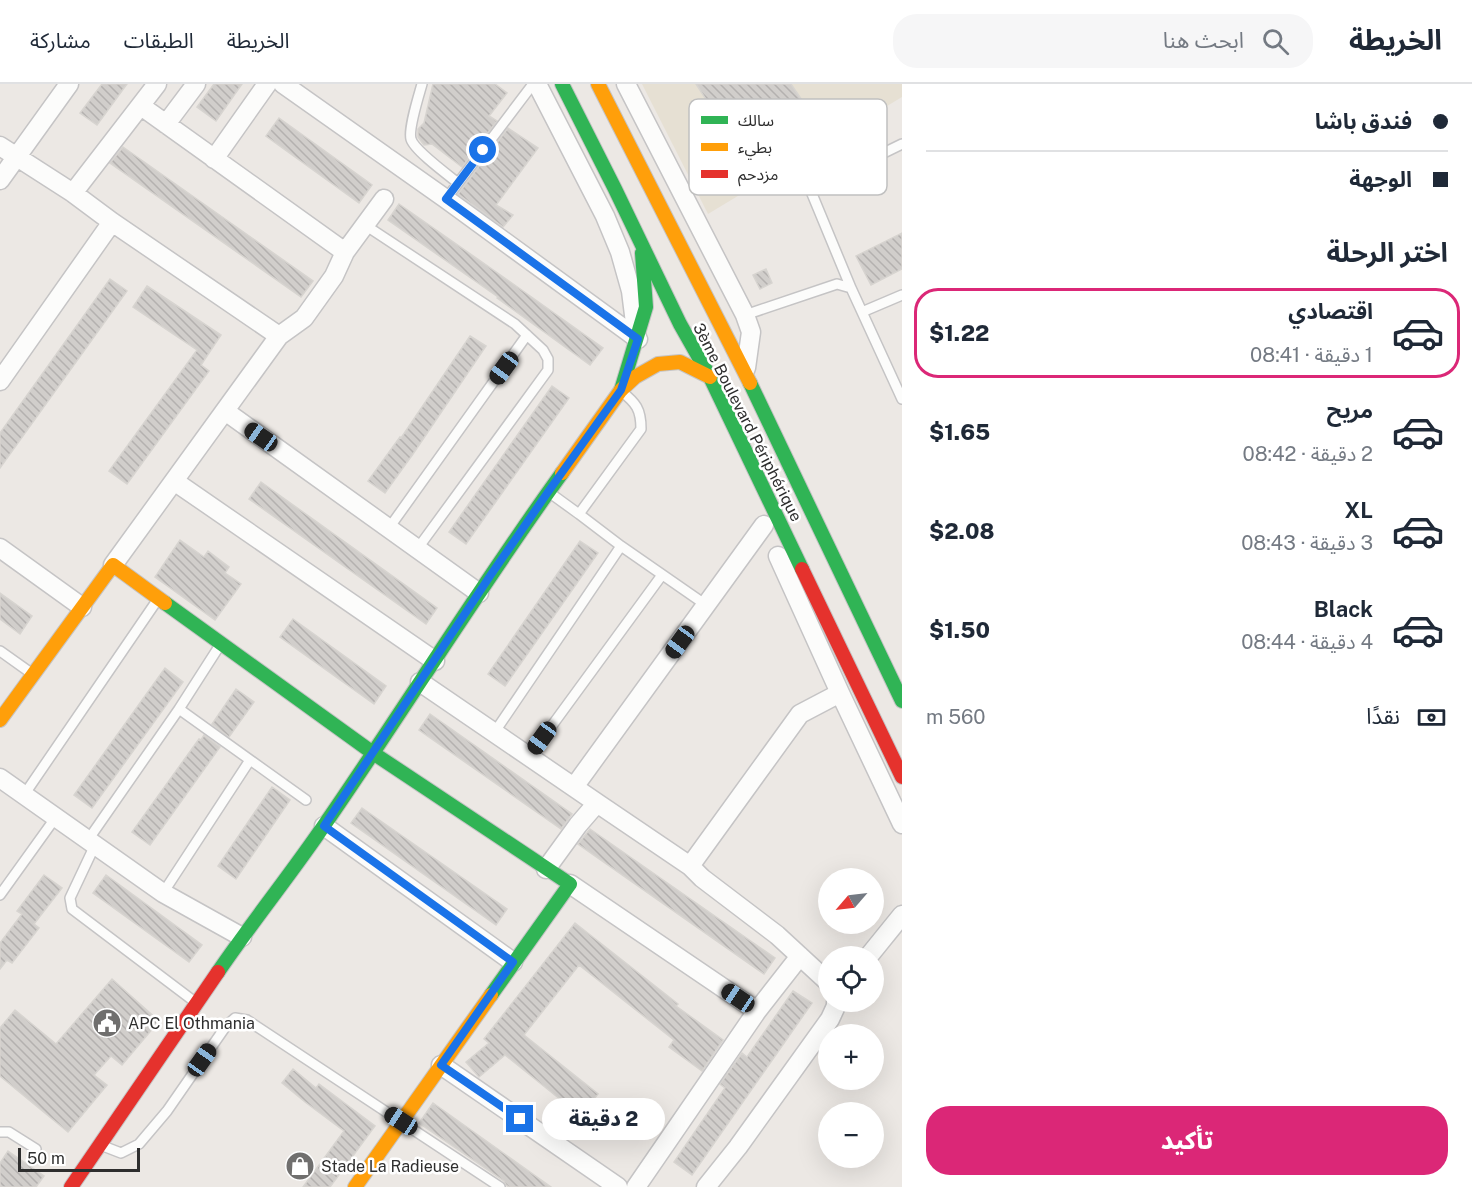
<!DOCTYPE html>
<html lang="ar">
<head>
<meta charset="utf-8">
<style>
  :root { --surface:#fff; --page:#f6f6f7; --text:#1f2937; --muted:#747a83; --line:#e0e1e3; --accent:#db2777 }
  body { margin:0; font-family:"Public Sans","Noto Sans Arabic",sans-serif; background:var(--page); color:var(--text); direction:rtl; height:100vh; display:flex; flex-direction:column; font-size:22px; white-space:nowrap }
  * { box-sizing:border-box; margin:0 }
  p { font-size:20px; color:var(--muted) }
  .icon { flex:none; width:33px; height:33px; fill:none; stroke:currentColor; stroke-width:2; stroke-linecap:round; stroke-linejoin:round }
  .map { position:relative; flex:1; overflow:hidden; direction:ltr }
  .sheet { display:flex; flex-direction:column; background:var(--surface); width:570px }
  .sheet>* { flex:none }
  .banner { display:grid; align-content:center; height:132px; padding:0 24px; background:var(--surface) }
  .needle { width:39px; rotate:242deg }
  .fabs { position:absolute; left:818px; top:784px; display:grid; gap:12px }
  .fabs a { display:grid; place-items:center; width:66px; height:66px; border-radius:50%; background:var(--surface); box-shadow:0 6px 24px #0002; font-size:30px }
  .scale { position:absolute; left:18px; bottom:15px; width:122px; box-sizing:border-box; padding-left:6px; border:3px solid #2e2e2e; border-top:0; font-size:16px; line-height:21px; white-space:nowrap; color:#2e2e2e; -webkit-text-stroke:4px #fff; paint-order:stroke }
  .end { position:absolute; width:27px; height:27px; margin:-14px; border:8px solid #1a73e8; background:#fff; box-shadow:0 0 0 3px #fff }
  .from { border-radius:50% }
  .bubble { position:absolute; height:42px; border-radius:21px; background:var(--surface); box-shadow:0 6px 24px #0002; font-size:20px; font-weight:800; line-height:42px; text-align:center; direction:rtl }
  .car { position:absolute; width:18px; height:36px; margin:-18px -9px; border-radius:8px; box-shadow:0 0 4px 2px #0007; background:linear-gradient(#222 24%,#8ab4d8 0 40%,#222 0 76%,#8ab4d8 0 86%,#222 0) }
  .banner b { display:flex; align-items:center; gap:21px; height:57px; font-size:22px }
  .banner b+b { border-top:2px solid var(--line) }
  .banner i { width:15px; height:15px; background:var(--text) }
  ul { padding:0; list-style:none }
  li { display:flex; align-items:center; gap:18px; height:90px; margin:0 12px 9px; padding:0 12px; border:3px solid transparent; border-radius:24px }
  li div { flex:1 }
  li b { display:block; font-size:22px }
  li em { font-style:normal; font-weight:800 }
  li.active { border-color:var(--accent) }
  li>.icon { width:54px; height:54px; stroke-width:1.5 }
  h2 { padding:0 24px; font-size:27px; line-height:72px }
  .pay { display:flex; align-items:center; gap:15px; height:66px; padding:0 24px; font-size:22px }
  .pay p { margin-inline-start:auto }
  .button { display:flex; gap:12px; margin-top:auto; padding:12px 24px }
  .button a { flex:1; height:69px; border-radius:24px; background:var(--accent); color:#fff; font-size:24px; font-weight:800; line-height:69px; text-align:center }
  header { display:flex; align-items:center; gap:36px; box-sizing:border-box; height:84px; padding:0 30px; background:var(--surface); border-bottom:2px solid var(--line) }
  header strong { font-size:28px }
  nav { display:flex; gap:33px; margin-inline-start:auto; font-size:21px }
  .search { width:420px; height:54px; background:var(--page); display:flex; align-items:center; gap:15px; box-sizing:border-box; padding:0 21px; border-radius:24px; color:var(--muted); font-size:22px }
  main { display:flex; flex:1; min-height:0 }
  .map>svg:first-child { display:block }
  .education { fill:#e6e0d3 }
  .building { fill:url(#building-back-hatch); stroke:#d7d4d0; stroke-width:1.5 }
  .lines { fill:none; stroke-linecap:round; stroke-linejoin:round }
  .lane-casing { stroke:#c5c4c5; stroke-width:12 }
  .street-casing { stroke:#c5c4c5; stroke-width:21 }
  .fast-casing { stroke:#c5c4c5; stroke-width:16 }
  .slow-casing { stroke:#c5c4c5; stroke-width:16 }
  .jam-casing { stroke:#c5c4c5; stroke-width:16 }
  .lane { stroke:#fcfcfb; stroke-width:9 }
  .street { stroke:#fcfcfb; stroke-width:18 }
  .fast { stroke:#30b455; stroke-width:14 }
  .slow { stroke:#ff9f0a; stroke-width:14 }
  .jam { stroke:#e5322d; stroke-width:14 }
  .route { stroke:#1a73e8; stroke-width:8 }
  .labels { text-anchor:middle; stroke-width:5; stroke-linejoin:round; paint-order:stroke }
  .street-label { font-size:16px; fill:#2e2e2e; stroke:#fff }
  .poi-label { font-size:16px; fill:#2e2e2e; stroke:#fff; text-anchor:start }
  .key { fill:#fff; stroke:#c0c0c0; stroke-width:1.5 }
  .key-label { font-size:16px; fill:#2e2e2e }
</style>
</head>
<body>
<header>
<strong>الخريطة</strong>
<div class="search"><svg class="icon" aria-label="search" viewBox="0 0 24 24"><circle cx="10" cy="10" r="6"/><path d="M15 15l6 6"/></svg>ابحث هنا</div>
<nav><a>الخريطة</a><a>الطبقات</a><a>مشاركة</a></nav>
</header>
<main>
<section class="sheet">
<div class="banner">
<b><i class="from"></i>فندق باشا</b>
<b><i></i>الوجهة</b>
</div>
<h2>اختر الرحلة</h2>
<ul>
<li class="active"><svg class="icon" aria-label="car" viewBox="0 0 24 24"><path d="M5 17H2v-5l4-1 3-4h7l3 4 3 1v5h-3M9 17h6M6 11h13"/><circle cx="7" cy="17" r="2"/><circle cx="17" cy="17" r="2"/></svg><div><b>اقتصادي</b><p>1 دقيقة · 08:41</p></div><em>$1.22</em></li>
<li><svg class="icon" aria-label="car" viewBox="0 0 24 24"><path d="M5 17H2v-5l4-1 3-4h7l3 4 3 1v5h-3M9 17h6M6 11h13"/><circle cx="7" cy="17" r="2"/><circle cx="17" cy="17" r="2"/></svg><div><b>مريح</b><p>2 دقيقة · 08:42</p></div><em>$1.65</em></li>
<li><svg class="icon" aria-label="car" viewBox="0 0 24 24"><path d="M5 17H2v-5l4-1 3-4h7l3 4 3 1v5h-3M9 17h6M6 11h13"/><circle cx="7" cy="17" r="2"/><circle cx="17" cy="17" r="2"/></svg><div><b>XL</b><p>3 دقيقة · 08:43</p></div><em>$2.08</em></li>
<li><svg class="icon" aria-label="car" viewBox="0 0 24 24"><path d="M5 17H2v-5l4-1 3-4h7l3 4 3 1v5h-3M9 17h6M6 11h13"/><circle cx="7" cy="17" r="2"/><circle cx="17" cy="17" r="2"/></svg><div><b>Black</b><p>4 دقيقة · 08:44</p></div><em>$1.50</em></li>
</ul>
<div class="pay"><svg class="icon" aria-label="cash" viewBox="0 0 24 24"><path d="M3 7h18v10H3z"/><circle cx="12" cy="12" r="2"/></svg>نقدًا<p>560 m</p></div>
<div class="button"><a>تأكيد</a></div>
</section>
<div class="map">
<svg width="902" height="1103" viewBox="0 0 902 1103">
  <defs>
    <pattern id="building-back-hatch" width="6" height="6" patternUnits="userSpaceOnUse" patternTransform="scale(1.5)"><rect width="6" height="6" fill="#d1cecb"/><path d="M-1 5l2 2M0 0l6 6M5-1l2 2" fill="none" stroke="#b4b1af"/></pattern>
  </defs>
  <rect width="100%" height="100%" fill="#ece8e4"/>
  <path class="education" d="M642,0H902V13L708,130Z"/>
  <path class="building" d="M102,0H127L97,41L80,29Z
    M214,0H242L216,37L197,23Z
    M433,0H495L507,9L489,32L497,37L462,83L432,60L424,61L418,53V45L424,39Z
    M696,0H791L810,28L799,35L809,50L793,60L797,66L782,76L772,60L746,77Z
    M279,34L372,101L359,119L266,52Z
    M508,44L538,64L496,121L513,131L503,143L458,110Z
    M123,63L313,197L301,213L110,79Z
    M399,120L509,197L603,264L590,281L497,214L498,213L388,136Z
    M902,149V185L871,201L856,172Z
    M766,185L772,199L760,205L753,191Z
    M110,195L127,207L0,384V349Z
    M147,202L221,251L201,281L209,287L127,400L109,387L197,266L133,223Z
    M470,252L486,262L413,370L385,409L368,397L400,353L401,354Z
    M552,302L569,314L466,460L449,448Z
    M261,398L437,524L426,540L249,415Z
    M180,456L204,473L208,467L229,483L225,489L241,500L215,536L155,493Z
    M580,457L598,469L505,602L488,590Z
    M0,509L32,532L20,550L0,535Z
    M293,535L386,602L374,620L280,553Z
    M165,584L183,598L92,724L74,711Z
    M236,605L254,618L229,653L212,640Z
    M430,630L572,730L561,745L419,646Z
    M204,651L220,663L150,761L132,748L199,655L201,656Z
    M272,703L290,716L236,795L218,782Z
    M362,724L507,825L496,841L351,739Z
    M590,745L775,874L764,890L578,760Z
    M44,791L62,804L34,840L39,844L12,879L7,876L0,885V859L22,830L17,827Z
    M106,791L202,861L189,878L93,809Z
    M575,839L678,920L676,922L723,956L702,987L669,963L674,956L579,881L524,951L598,1010L581,1032L505,971L479,993L466,978L489,959L484,955Z
    M112,895L159,937L122,981L111,972L94,991L107,1001L68,1048L0,992V944L15,926L56,960Z
    M793,907L812,919L692,1091L674,1078L725,1004L720,1000L742,969L747,973Z
    M293,985L316,1004L319,1000L375,1042L330,1103H303L344,1047L305,1018L282,999Z
    M433,1019L551,1103H509L506,1101L504,1097L419,1039Z
    M8,1067L44,1092L36,1103H0V1079Z"/>
  <g class="lines">
    <g class="lane-casing">
      <path id="lane" d="M422,0C419,11 408,45 411,55C414,66 448,91 458,99
        M446,115L533,0
        M365,141L515,240L543,266L548,275V286L418,464
        M851,204L810,105L902,60
        M862,228L902,211
        M745,231L837,200L851,204L902,315
        M550,409L579,430L641,345C641,325 636,319 621,307
        M579,430L621,462L706,521
        M389,444L527,251
        M0,567L31,589
        M179,625L220,561
        M494,649L621,462
        M529,673L662,491
        M24,711L158,515
        M88,756L179,625L306,716
        M95,761L70,814L72,825L195,918
        M163,809L250,676
        M0,811L56,733
        M0,1048H9L36,1065
        M103,1062L121,1069L139,1060L167,1027L226,942L235,934L247,936L500,1103"/>
    </g>
    <g class="street-casing">
      <path id="street" d="M283,0L446,115L638,255
        M537,0L605,132L620,168L631,207L636,247
        M626,0L745,231L751,248L746,284
        M141,22L345,168
        M166,40L196,0
        M0,62L73,109L112,138L279,252
        M214,75L267,0
        M0,96L69,0
        M73,109L157,0
        M0,297L112,138
        M225,327L479,509
        M174,397L435,577
        M0,464L82,523
        M778,472L840,609L902,740
        M113,481L279,252L304,234L334,192L345,168L384,115
        M420,598L597,719L578,741L546,785
        M0,694L163,809L242,853
        M574,703L764,441
        M597,719L690,782L702,794L777,851L828,898
        M324,742L513,878
        M690,782L800,630L840,609
        M570,800L757,927L636,1103
        M868,873L902,831
        M757,927L800,872
        M441,981L618,1103
        M706,1103L738,1063L830,935L836,922V918"/>
    </g>
    <g class="fast-casing">
      <path id="fast" d="M562,0L615,105L680,240L710,293L802,485
        M750,299L902,617
        M621,306L646,223L642,169
        M165,519L373,669L570,800L491,911
        M218,888C252,838 291,790 325,740C405,624 479,504 562,389"/>
    </g>
    <g class="slow-casing">
      <path id="slow" d="M598,0L750,299
        M562,389L621,306L635,293L658,280L680,278L710,293
        M0,636L113,481L165,519
        M355,1103L491,911"/>
    </g>
    <g class="jam-casing">
      <path id="jam" d="M802,485L902,693
        M71,1103L218,888"/>
    </g>
    <use href="#lane" class="lane"/>
    <use href="#street" class="street"/>
    <use href="#fast" class="fast"/>
    <use href="#slow" class="slow"/>
    <use href="#jam" class="jam"/>
  </g>
  <g class="lines">
    <path class="route" d="M483,66L446,115L638,255L621,306L548,408L490,492L324,742L513,878L441,981L520,1035"/>
  </g>
  <defs>
    <g id="civic-disc" transform="scale(1.5)"><circle r="9.5" fill="#706f6e" stroke="#fff"/><path d="M-.6-6.5H3V-4.5H.6V-3L4-1V1h2V6H-6V1h2V-1L-.6-3ZM-1.2 2.5V6h2.4V2.5Z" fill="#fff"/></g>
    <g id="shop-disc" transform="scale(1.5)"><circle r="9.5" fill="#706f6e" stroke="#fff"/><path d="M-5-2.5h2.3a2.7 3.5 0 0 1 5.4 0H5L5.5 6h-11ZM-1.5-2.5h3a1.5 2.3 0 0 0-3 0Z" fill="#fff"/></g>
  </defs>
  <g fill-rule="evenodd">
    <use href="#civic-disc" x="107" y="939"/>
    <use href="#shop-disc" x="300" y="1082"/>
  </g>
  <g class="labels">
    <g class="street-label">
      <text transform="translate(748 338) rotate(63)" y="6">3ème Boulevard Périphérique</text>
    </g>
    <g class="poi-label">
      <text x="128" y="945">APC El Othmania</text>
      <text x="321" y="1088">Stade La Radieuse</text>
    </g>
  </g>
  <rect x="689" y="15" width="198" height="96" rx="9" class="key"/>
  <rect x="701" y="32" width="27" height="8" fill="#30b455"/>
  <rect x="701" y="59" width="27" height="8" fill="#ff9f0a"/>
  <rect x="701" y="86" width="27" height="8" fill="#e5322d"/>
  <g class="key-label">
    <text x="738" y="42">سالك</text>
    <text x="738" y="69">بطيء</text>
    <text x="738" y="96">مزدحم</text>
  </g>
</svg>
<div class="fabs">
<a><svg class="needle" viewBox="-14 -14 28 28"><path d="M0-13l5 13h-10z" fill="#e53935"/><path d="M0 13l5-13h-10z" fill="#747a83"/></svg></a>
<a><svg class="icon" aria-label="locate" viewBox="0 0 24 24"><circle cx="12" cy="12" r="6"/><path d="M12 2v4M12 18v4M2 12h4M18 12h4"/></svg></a>
<a>+</a>
<a>−</a>
</div>
<div class="scale">50 m</div>
<i class="end from" style="left:483px;top:66px"></i>
<i class="end" style="left:520px;top:1035px"></i>
<div class="bubble" style="left:542px;top:1014px;width:123px">2 دقيقة</div>
<i class="car" style="left:504px;top:284px;rotate:216deg"></i>
<i class="car" style="left:261px;top:353px;rotate:305deg"></i>
<i class="car" style="left:680px;top:558px;rotate:216deg"></i>
<i class="car" style="left:542px;top:654px;rotate:216deg"></i>
<i class="car" style="left:738px;top:914px;rotate:304deg"></i>
<i class="car" style="left:202px;top:976px;rotate:35deg"></i>
<i class="car" style="left:401px;top:1037px;rotate:303deg"></i>
</div>
</main>
</body>
</html>
